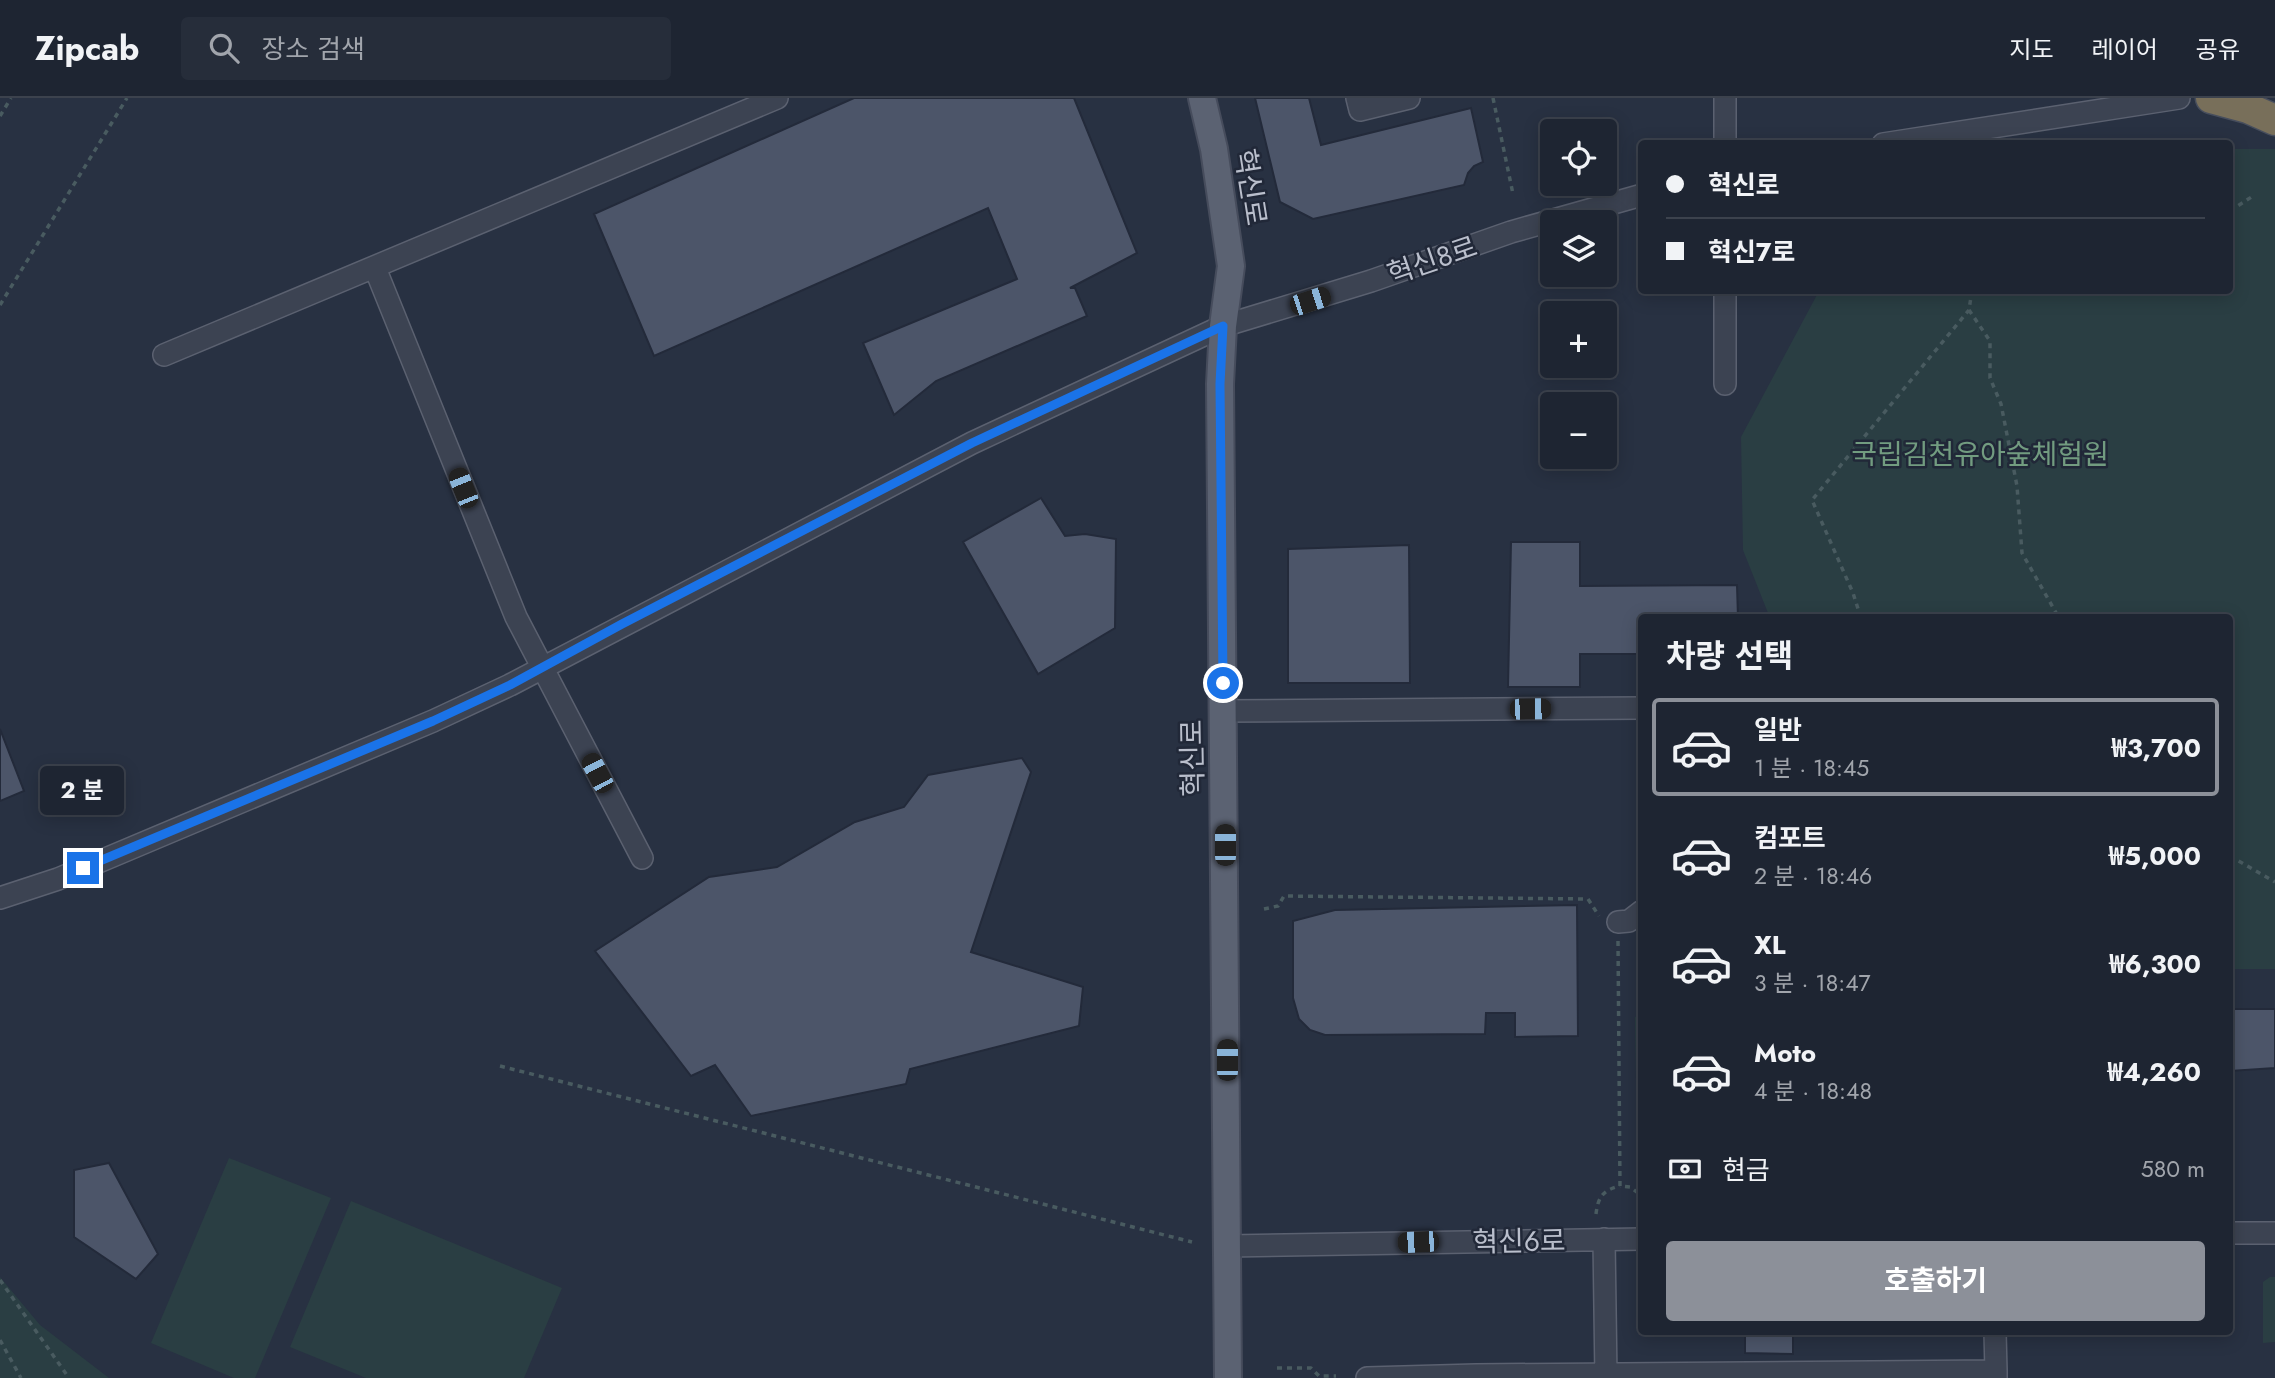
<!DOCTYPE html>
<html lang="ko">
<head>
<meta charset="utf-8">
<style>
  :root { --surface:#1e2532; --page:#262d3a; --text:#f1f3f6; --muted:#a1a5ac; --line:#3c424d; --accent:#8c9099 }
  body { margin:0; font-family:Jost,"Noto Sans KR",sans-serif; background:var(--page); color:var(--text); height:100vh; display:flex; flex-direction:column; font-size:26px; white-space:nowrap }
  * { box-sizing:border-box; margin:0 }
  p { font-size:23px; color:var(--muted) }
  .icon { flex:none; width:38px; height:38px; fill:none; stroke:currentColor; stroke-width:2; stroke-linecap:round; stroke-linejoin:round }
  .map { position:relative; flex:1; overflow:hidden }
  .details { position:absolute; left:1638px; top:516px; width:595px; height:721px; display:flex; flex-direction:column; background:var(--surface); border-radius:7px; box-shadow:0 4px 18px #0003,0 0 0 2px var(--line) }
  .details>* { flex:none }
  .guide { position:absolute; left:1638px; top:42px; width:595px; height:154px; border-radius:7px; box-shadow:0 4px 18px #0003,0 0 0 2px var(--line); display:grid; align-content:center; height:154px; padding:0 28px; background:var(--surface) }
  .controls { position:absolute; left:1540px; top:21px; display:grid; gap:14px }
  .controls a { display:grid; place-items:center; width:77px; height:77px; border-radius:7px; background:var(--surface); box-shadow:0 4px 18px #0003,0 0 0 2px var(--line); font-size:35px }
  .end { position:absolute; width:32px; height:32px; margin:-16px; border:9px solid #1a73e8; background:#fff; box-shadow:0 0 0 4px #fff }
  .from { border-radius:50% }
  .bubble { position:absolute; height:49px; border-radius:7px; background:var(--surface); box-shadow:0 4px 18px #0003,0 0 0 2px var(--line); font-size:23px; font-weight:700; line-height:49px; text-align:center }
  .car { position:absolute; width:21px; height:42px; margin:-21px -10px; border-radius:9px; box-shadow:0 0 5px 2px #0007; background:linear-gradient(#222 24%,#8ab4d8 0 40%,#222 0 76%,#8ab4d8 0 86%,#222 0) }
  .guide b { display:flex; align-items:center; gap:24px; height:66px; font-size:26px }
  .guide b+b { border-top:2px solid var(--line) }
  .guide i { width:18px; height:18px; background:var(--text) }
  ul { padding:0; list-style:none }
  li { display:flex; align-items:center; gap:21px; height:98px; margin:0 14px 10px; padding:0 14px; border:4px solid transparent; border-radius:7px }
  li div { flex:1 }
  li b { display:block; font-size:26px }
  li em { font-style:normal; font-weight:700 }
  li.current { border-color:var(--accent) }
  li>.icon { width:63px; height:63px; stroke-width:1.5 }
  h2 { padding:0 28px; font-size:32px; line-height:84px }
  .pay { display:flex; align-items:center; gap:18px; height:77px; padding:0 28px; font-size:26px }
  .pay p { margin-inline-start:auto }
  .action { display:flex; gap:14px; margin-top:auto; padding:14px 28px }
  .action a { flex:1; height:80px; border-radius:7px; background:var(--accent); color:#fff; font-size:28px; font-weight:700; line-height:80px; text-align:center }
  header { display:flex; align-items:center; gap:42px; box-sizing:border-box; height:98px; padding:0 35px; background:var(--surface); border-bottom:2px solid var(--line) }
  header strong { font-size:33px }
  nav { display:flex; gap:38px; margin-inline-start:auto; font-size:24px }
  .search { width:490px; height:63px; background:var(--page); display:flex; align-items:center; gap:18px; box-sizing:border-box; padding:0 24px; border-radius:7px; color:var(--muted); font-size:26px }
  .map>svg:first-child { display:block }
  .green { fill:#2a3e43 }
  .building { fill:#4c5569; stroke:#232a3a; stroke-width:2 }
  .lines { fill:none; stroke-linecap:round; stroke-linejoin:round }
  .minor-casing { stroke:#5b6170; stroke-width:24 }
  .major-casing { stroke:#464c5c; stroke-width:30 }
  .highway-casing { stroke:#474e5d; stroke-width:33 }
  .path { stroke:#495b60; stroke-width:3.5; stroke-dasharray:5 5; stroke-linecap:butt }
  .minor { stroke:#3c4352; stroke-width:21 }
  .major { stroke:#5b6272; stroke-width:26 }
  .highway { stroke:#786f5a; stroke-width:30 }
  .route { stroke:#1a73e8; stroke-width:9 }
  .labels { text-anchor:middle; stroke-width:5; stroke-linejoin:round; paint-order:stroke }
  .street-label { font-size:28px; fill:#babfcc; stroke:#212838 }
  .park-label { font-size:28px; fill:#729c80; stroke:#212838 }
</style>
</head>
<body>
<header>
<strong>Zipcab</strong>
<div class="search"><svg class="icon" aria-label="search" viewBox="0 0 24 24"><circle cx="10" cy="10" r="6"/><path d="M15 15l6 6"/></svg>장소 검색</div>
<nav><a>지도</a><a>레이어</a><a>공유</a></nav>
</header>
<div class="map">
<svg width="2275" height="1280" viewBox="0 0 2275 1280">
  <rect width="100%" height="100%" fill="#283142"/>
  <path class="green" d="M2230,51H2275V871H2230V520H1770L1743,452L1741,339L1819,193L2230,192Z
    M1635,919H1641V1041H1637Z
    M229,1060L331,1100L255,1280H234L151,1245Z
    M351,1103L562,1190L524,1280H366L290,1249Z
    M0,1179L40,1227L109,1280H0Z
    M2270,1179H2275V1244L2263,1245V1184Z"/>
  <path class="building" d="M854,0H1074L1137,155L1070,190H1075L1087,218L936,283L894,317L863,245L1017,181L988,110L654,258L594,116Z
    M1255,0H1309L1321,47L1471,10L1483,64L1474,68L1468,75L1464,87L1313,121L1280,104Z
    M1041,400L1065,438L1085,436L1116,441L1115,530L1038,576L963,444Z
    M1511,444H1580V488L1737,487L1738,520H1642V556H1580V589H1508Z
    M1409,447L1410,585H1288V451Z
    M0,631L24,693L0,703Z
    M1022,660L1031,674L971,854L1083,889L1079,928L910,971L906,986L751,1018L715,967L691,978L595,853L709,779L777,769L855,724L904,709L928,677Z
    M1577,807L1578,938L1515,939V915H1486L1485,936L1325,937L1310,932L1299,921L1293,900V823L1335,812Z
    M2230,911H2275V970L2230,973Z
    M109,1065L158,1156L136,1181L74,1139V1072Z
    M1745,1234H1793V1256L1745,1255Z"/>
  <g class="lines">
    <g class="minor-casing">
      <path id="minor" d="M1357,0L1360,12L1409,0
        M1725,46V0
        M1883,46L2179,0
        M375,170L516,519L642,760
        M164,257L777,0
        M1725,286V192
        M1223,613L1642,610
        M0,800L58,781L433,623L510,587L972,345L1223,228L1371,183L1511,134L1642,97
        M1618,824L1629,823L1642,813
        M2230,1135H2275
        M1604,1141L1606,1280
        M1228,1148L1642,1141
        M1995,1234L1996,1273
        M1367,1280L1476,1277L1996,1273V1280"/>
    </g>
    <g class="major-casing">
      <path id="major" d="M1202,0L1214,51L1231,168L1223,228L1220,286L1228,1280"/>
    </g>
    <g class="highway-casing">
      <path id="highway" d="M2211,0L2248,10L2275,22"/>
    </g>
    <path class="path" d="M1493,0L1513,96
      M0,18L11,0
      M2230,113L2253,98
      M1972,192L1969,212L1990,243V280L2001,306L2017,388L2022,455L2059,520
      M0,207L127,0
      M1861,520L1853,495L1812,402L1969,212
      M2230,758L2275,784
      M1264,811L1278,808L1284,798L1588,801L1599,818
      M1618,843L1620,1088L1630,1089L1642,1098
      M500,968L1192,1144
      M1596,1116C1598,1099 1603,1092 1620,1088
      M0,1182L69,1280
      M0,1242L21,1280
      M1277,1270H1311L1319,1278H1336"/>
    <use href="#minor" class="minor"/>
    <use href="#major" class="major"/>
    <use href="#highway" class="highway"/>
  </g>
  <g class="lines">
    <path class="route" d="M83,770L433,623L510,587L622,526L972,345L1223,228L1220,286L1223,585"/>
  </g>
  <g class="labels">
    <g class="street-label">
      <text transform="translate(1251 89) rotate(81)" y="10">혁신로</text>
      <text transform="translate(1432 162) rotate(-19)" y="10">혁신8로</text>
      <text transform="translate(1192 660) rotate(-91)" y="10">혁신로</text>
      <text transform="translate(1519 1143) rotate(-1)" y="10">혁신6로</text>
    </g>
    <g class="park-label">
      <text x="1980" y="366">국립김천유아숲체험원</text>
    </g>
  </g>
</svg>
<div class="controls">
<a><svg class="icon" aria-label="locate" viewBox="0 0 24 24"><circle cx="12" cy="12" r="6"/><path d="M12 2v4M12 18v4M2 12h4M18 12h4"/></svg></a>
<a><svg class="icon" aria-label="layers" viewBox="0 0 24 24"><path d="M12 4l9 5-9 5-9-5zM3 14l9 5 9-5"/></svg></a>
<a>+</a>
<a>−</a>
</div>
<i class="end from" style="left:1223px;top:585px"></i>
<i class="end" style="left:83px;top:770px"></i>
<div class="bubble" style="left:40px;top:668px;width:84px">2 분</div>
<i class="car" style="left:1310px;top:203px;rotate:72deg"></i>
<i class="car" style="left:463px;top:390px;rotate:338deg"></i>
<i class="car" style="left:1530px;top:611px;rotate:89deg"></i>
<i class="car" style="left:597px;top:675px;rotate:332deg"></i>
<i class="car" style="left:1225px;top:747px;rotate:0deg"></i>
<i class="car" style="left:1227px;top:962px;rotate:0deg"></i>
<i class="car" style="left:1418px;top:1144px;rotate:268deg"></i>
<div class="guide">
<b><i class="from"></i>혁신로</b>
<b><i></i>혁신7로</b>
</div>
<section class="details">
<h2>차량 선택</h2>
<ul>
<li class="current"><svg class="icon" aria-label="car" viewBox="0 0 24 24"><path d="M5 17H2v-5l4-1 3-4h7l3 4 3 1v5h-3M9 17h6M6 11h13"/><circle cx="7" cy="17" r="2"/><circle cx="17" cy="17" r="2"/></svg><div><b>일반</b><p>1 분 · 18:45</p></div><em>₩3,700</em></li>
<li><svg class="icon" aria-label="car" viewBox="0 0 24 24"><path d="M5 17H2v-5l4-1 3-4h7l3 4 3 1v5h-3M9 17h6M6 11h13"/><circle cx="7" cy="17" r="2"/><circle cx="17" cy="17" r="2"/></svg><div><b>컴포트</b><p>2 분 · 18:46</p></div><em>₩5,000</em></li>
<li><svg class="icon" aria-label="car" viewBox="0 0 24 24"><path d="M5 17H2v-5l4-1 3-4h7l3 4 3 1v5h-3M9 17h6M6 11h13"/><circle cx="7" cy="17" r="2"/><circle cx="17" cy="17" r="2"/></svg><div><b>XL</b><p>3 분 · 18:47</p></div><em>₩6,300</em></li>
<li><svg class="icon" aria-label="car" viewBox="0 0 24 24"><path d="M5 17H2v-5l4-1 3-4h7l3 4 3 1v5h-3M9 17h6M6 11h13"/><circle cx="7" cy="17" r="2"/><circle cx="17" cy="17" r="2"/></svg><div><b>Moto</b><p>4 분 · 18:48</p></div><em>₩4,260</em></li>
</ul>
<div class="pay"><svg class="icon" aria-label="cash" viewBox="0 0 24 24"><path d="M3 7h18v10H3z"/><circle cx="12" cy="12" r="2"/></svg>현금<p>580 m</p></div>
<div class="action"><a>호출하기</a></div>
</section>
</div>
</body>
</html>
